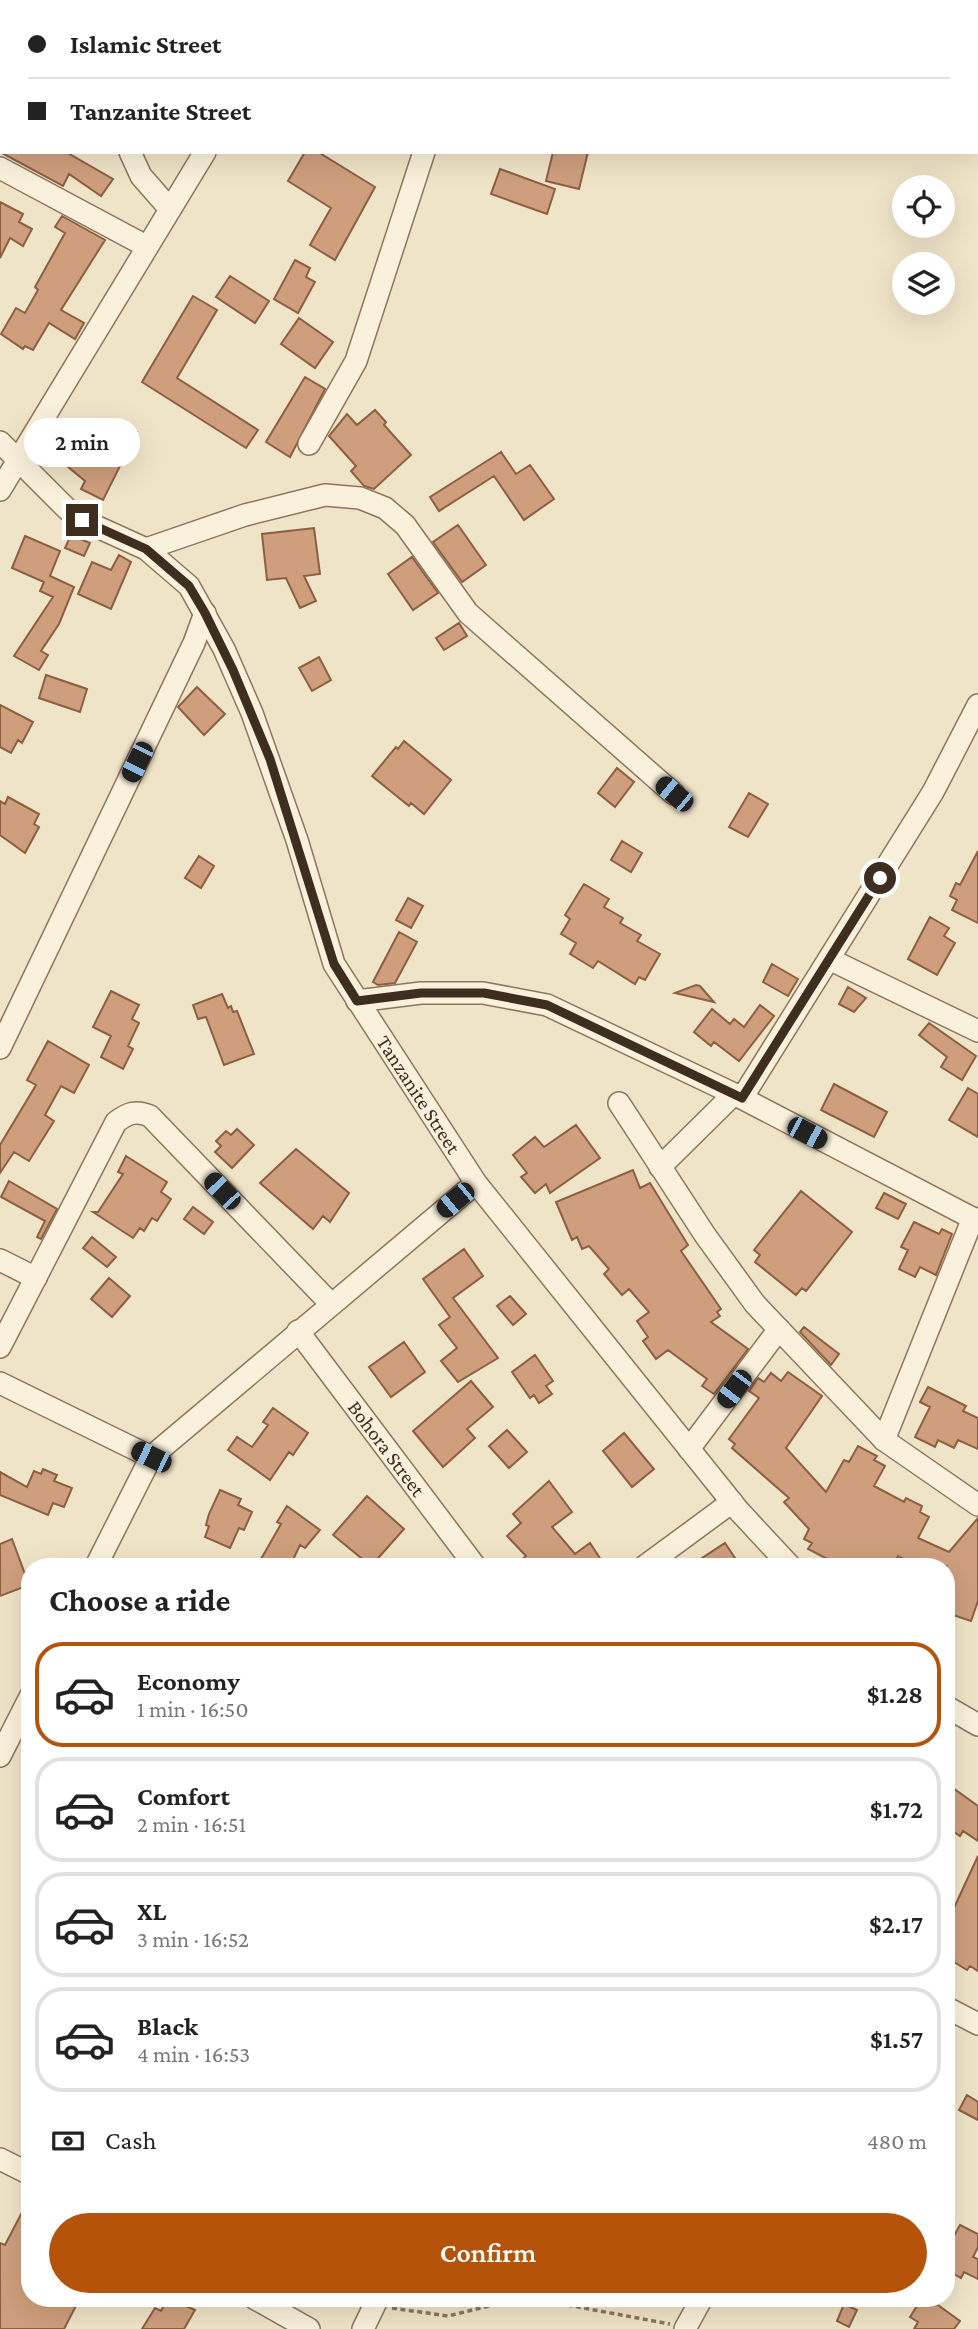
<!DOCTYPE html>
<html lang="en">
<head>
<meta charset="utf-8">
<style>
  :root { --surface:#fff; --page:#f2f2f2; --text:#222; --muted:#767676; --line:#e0e0e0; --accent:#b45309 }
  body { margin:0; font-family:"Crimson Pro",serif; background:var(--page); color:var(--text); height:100vh; display:flex; flex-direction:column; font-size:26px; white-space:nowrap }
  * { box-sizing:border-box; margin:0 }
  p { font-size:23px; color:var(--muted) }
  .icon { flex:none; width:38px; height:38px; fill:none; stroke:currentColor; stroke-width:2; stroke-linecap:round; stroke-linejoin:round }
  .map { position:relative; flex:1; overflow:hidden }
  .side { position:absolute; left:21px; top:1558px; width:934px; height:749px; display:flex; flex-direction:column; background:var(--surface); border-radius:28px; box-shadow:0 7px 28px #0002 }
  .side>* { flex:none }
  .banner { position:absolute; left:0px; top:0px; width:978px; height:154px; box-shadow:0 7px 28px #0002; display:grid; align-content:center; height:154px; padding:0 28px; background:var(--surface) }
  .fabs { position:absolute; left:892px; top:175px; display:grid; gap:14px }
  .fabs a { display:grid; place-items:center; width:63px; height:63px; border-radius:50%; background:var(--surface); box-shadow:0 7px 28px #0002; font-size:35px }
  .end { position:absolute; width:32px; height:32px; margin:-16px; border:9px solid #3d2e20; background:#fff; box-shadow:0 0 0 4px #fff }
  .from { border-radius:50% }
  .bubble { position:absolute; height:49px; border-radius:24px; background:var(--surface); box-shadow:0 7px 28px #0002; font-size:23px; font-weight:600; line-height:49px; text-align:center }
  .car { position:absolute; width:21px; height:42px; margin:-21px -10px; border-radius:9px; box-shadow:0 0 5px 2px #0007; background:linear-gradient(#222 24%,#8ab4d8 0 40%,#222 0 76%,#8ab4d8 0 86%,#222 0) }
  .banner b { display:flex; align-items:center; gap:24px; height:66px; font-size:26px }
  .banner b+b { border-top:2px solid var(--line) }
  .banner i { width:18px; height:18px; background:var(--text) }
  ul { padding:0; list-style:none }
  li { display:flex; align-items:center; gap:21px; height:105px; margin:0 14px 10px; padding:0 14px; border:4px solid var(--line); border-radius:28px }
  li div { flex:1 }
  li b { display:block; font-size:26px }
  li em { font-style:normal; font-weight:600 }
  li.selected { border-color:var(--accent) }
  li>.icon { width:63px; height:63px; stroke-width:1.5 }
  h2 { padding:0 28px; font-size:32px; line-height:84px }
  .pay { display:flex; align-items:center; gap:18px; height:77px; padding:0 28px; font-size:26px }
  .pay p { margin-inline-start:auto }
  .action { display:flex; gap:14px; margin-top:auto; padding:14px 28px }
  .action a { flex:1; height:80px; border-radius:42px; background:var(--accent); color:#fff; font-size:28px; font-weight:600; line-height:80px; text-align:center }
  .map>svg:first-child { display:block }
  .building { fill:#cf9f7d; stroke:#8d5f41; stroke-width:2 }
  .lines { fill:none; stroke-linecap:round; stroke-linejoin:round }
  .minor-casing { stroke:#8d765c; stroke-width:24 }
  .path { stroke:#8d765c; stroke-width:3.5; stroke-dasharray:5 3.5; stroke-linecap:butt }
  .minor { stroke:#faf1dc; stroke-width:21 }
  .route { stroke:#3d2e20; stroke-width:9 }
  .labels { text-anchor:middle; stroke-width:6; stroke-linejoin:round; paint-order:stroke }
  .street-label { font-size:21px; fill:#3d2e20; stroke:#f7eed8 }
</style>
</head>
<body>
<div class="map">
<svg width="978" height="2329" viewBox="0 0 978 2329">
  <rect width="100%" height="100%" fill="#f0e4c8"/>
  <path class="building" d="M0,152H66L113,179L101,196L69,174L63,186Z
    M305,152H318L375,187L335,260L310,245L331,208L288,181Z
    M553,152H588L579,189L546,181Z
    M500,169L555,189L547,214L491,194Z
    M0,202L23,214L19,222L32,229L23,246L10,238L0,258Z
    M62,216L105,240L61,310L84,323L75,339L49,323L33,350L25,346L23,349L1,334L16,308L25,313L38,290L35,287L65,233L55,227Z
    M295,260L310,268L306,277L315,282L298,313L274,299Z
    M230,276L269,301L255,323L216,297Z
    M193,296L217,310L177,378L258,430L246,448L142,382Z
    M299,318L333,342L315,368L281,344Z
    M305,377L325,389L290,457L266,442Z
    M375,410L386,422L384,425L411,455L374,489L364,486L351,471L356,466L329,436L347,414L357,425Z
    M117,422L137,432L103,500L81,489L85,481L67,466L84,445L100,457Z
    M501,452L516,474L530,465L554,499L524,520L494,476L439,511L430,497Z
    M458,525L486,565L462,582L433,542Z
    M314,528L320,574L304,576L316,601L300,608L286,578L267,580L262,534Z
    M71,535L90,543L84,556L65,548Z
    M25,536L60,551L50,576L74,587L59,624L41,651L48,655L39,670L14,656L53,597L40,591L44,582L12,568Z
    M119,555L131,562L111,609L78,594L92,562L111,570Z
    M412,557L438,593L413,610L388,574Z
    M459,623L467,636L444,650L436,638Z
    M319,657L331,680L312,691L299,668Z
    M46,675L87,689L80,712L39,698Z
    M197,687L225,714L204,735L178,707Z
    M0,705L33,722L22,743L18,740L11,753L0,747Z
    M404,741L451,780L424,814L411,803L409,806L372,776L396,747L398,749Z
    M617,768L634,782L615,807L598,793Z
    M749,793L768,804L748,837L729,827Z
    M8,797L39,814L34,824L39,827L25,853L0,835V801L5,804Z
    M622,841L642,853L631,872L611,860Z
    M978,851V923L952,910L957,900L950,896L956,883L960,885Z
    M199,856L214,866L201,888L185,878Z
    M584,884L609,899L604,907L623,918L620,923L641,935L637,941L660,954L645,980L639,977L635,984L598,961L593,968L570,954L576,943L561,934L570,919L565,915Z
    M408,898L423,906L411,928L396,920Z
    M930,917L949,928L944,936L955,943L937,975L908,959Z
    M399,932L417,942L395,983L378,985L373,982Z
    M772,964L798,979L788,996L763,982Z
    M696,985L700,986L714,1002L675,993Z
    M848,987L866,998L854,1012L839,1004Z
    M111,991L139,1005L132,1019L139,1023L128,1046L133,1049L123,1069L101,1057L111,1036L93,1027Z
    M222,994L228,1008L231,1006L233,1012L237,1011L254,1054L224,1065L206,1017L198,1019L193,1005Z
    M760,1005L774,1016L739,1061L714,1042L711,1046L694,1032L712,1009L730,1024L734,1019L744,1027Z
    M929,1023L976,1056L962,1080L941,1067L947,1057L919,1035Z
    M48,1041L89,1065L74,1093L61,1086L45,1115L54,1121L29,1161L14,1152L0,1173V1145L36,1085L27,1080Z
    M834,1084L887,1112L874,1137L821,1110Z
    M968,1088L978,1094V1137L949,1120Z
    M576,1125L600,1158L550,1193L546,1184L535,1193L521,1177L527,1173L513,1155L535,1137L544,1147Z
    M237,1129L254,1145L232,1168L215,1152L221,1146L216,1141L226,1131L231,1135Z
    M296,1149L349,1193L330,1222L323,1216L313,1229L260,1183Z
    M126,1156L167,1182L161,1192L171,1199L157,1221L152,1218L144,1231L140,1228L133,1238L93,1212H98L123,1174L118,1172Z
    M633,1170L640,1188L650,1183L688,1245L681,1251L721,1309L717,1312L720,1316L711,1322L748,1349L714,1394L702,1386L707,1379L668,1350L656,1359L643,1341L648,1337L637,1321L649,1312L629,1289L622,1295L604,1274L609,1269L589,1246L582,1249L577,1237L572,1240L556,1202Z
    M9,1181L57,1209L41,1239L37,1237L45,1221L1,1197Z
    M801,1191L852,1232L806,1291L802,1288L796,1295L755,1262L760,1255L754,1250Z
    M884,1193L906,1204L898,1219L876,1208Z
    M193,1207L213,1222L204,1234L184,1219Z
    M914,1222L939,1234L942,1229L952,1234L936,1275L920,1267L915,1277L899,1269L908,1250L901,1247Z
    M92,1237L116,1257L107,1267L83,1248Z
    M464,1249L483,1276L453,1298L498,1358L458,1382L441,1361L457,1348L439,1325L450,1317L423,1279Z
    M109,1278L130,1296L112,1317L91,1299Z
    M510,1296L526,1314L513,1325L497,1306Z
    M804,1327L839,1354L831,1365L800,1332Z
    M404,1342L425,1372L391,1397L369,1367Z
    M535,1355L553,1381L546,1386L552,1394L539,1403L534,1395L530,1398L512,1372Z
    M788,1372L822,1396L786,1448L826,1492L844,1460L849,1462L858,1446L877,1456L874,1460L885,1466L874,1486L904,1502L906,1498L922,1506L920,1512L929,1517L918,1538L949,1552L978,1518V1601L971,1621L947,1613V1566H917L898,1556L893,1566H824L831,1561L808,1549L812,1543L804,1539L809,1529L784,1502L789,1498L732,1448L735,1444L729,1439L759,1398L749,1391L758,1378L764,1382L771,1373L781,1381Z
    M471,1381L493,1407L467,1429L475,1438L443,1467L413,1431Z
    M928,1387L966,1406L963,1411L978,1418V1449L958,1440L954,1448L938,1440L935,1447L915,1437L930,1407L920,1402Z
    M273,1408L308,1433L293,1455L289,1452L270,1480L228,1450L237,1437L252,1447L268,1425L263,1422Z
    M507,1430L527,1452L509,1468L489,1446Z
    M624,1433L654,1469L632,1487L603,1451Z
    M43,1469L57,1475L54,1481L72,1488L64,1507L53,1503L48,1515L0,1495V1472L27,1487L34,1471L41,1474Z
    M549,1481L572,1512L552,1527L575,1554L590,1543L605,1566H514L526,1556L507,1536L521,1523L513,1514Z
    M220,1490L241,1499L238,1505L252,1512L244,1530L239,1528L230,1548L205,1537L209,1526L206,1525L209,1514Z
    M367,1496L404,1529L371,1566L333,1535Z
    M287,1506L320,1530L305,1548L300,1545L290,1566H257L281,1524L277,1522Z
    M12,1539L29,1585L0,1596V1544Z
    M725,1543L735,1558L724,1566H690Z
    M953,1788L978,1806V1841L963,1831L960,1836L947,1827V1797Z
    M978,1856V1971L970,1966L967,1970L949,1959L954,1949L947,1945V1923Z
    M967,2095L978,2102V2120L959,2110Z
    M30,2197V2298H80L64,2329H0V2243L5,2245Z
    M960,2225L978,2234V2247L973,2257L978,2259V2279L964,2272L961,2278L947,2270V2232L954,2236Z
    M168,2298L195,2310L184,2329H142L155,2308L161,2311Z
    M922,2298H928L960,2321L954,2329H914L918,2322L910,2317Z
    M844,2304L857,2310L849,2327L837,2321Z"/>
  <g class="lines">
    <g class="minor-casing">
      <g id="minor">
        <path d="M120,0V2"/>
        <path d="M445,0L446,2"/>
        <path d="M303,2L304,0"/>
        <path d="M130,152L141,176L169,208"/>
        <path d="M0,168L146,246"/>
        <path id="s1" d="M0,442L67,509L82,520L146,549L189,586L224,649L252,713L297,840L334,964L476,1183L739,1511L790,1566"/>
        <path d="M309,444L356,361L424,152"/>
        <path d="M0,490L205,152"/>
        <path d="M146,549L245,515L325,495L360,498L385,508L405,525L468,613L674,794"/>
        <path d="M829,959L978,1031"/>
        <path d="M357,1001L421,993H483L547,1005L734,1094L978,1221"/>
        <path d="M0,1048L194,643L205,613"/>
        <path d="M742,1098L933,792L978,705"/>
        <path d="M619,1103L705,1235L755,1304L884,1440L978,1505"/>
        <path d="M660,1167L734,1094"/>
        <path d="M0,1260L36,1278"/>
        <path id="s2" d="M298,1331L475,1566"/>
        <path d="M0,1347L116,1122C128,1113 136,1110 150,1116L331,1304"/>
        <path d="M0,1383L151,1457"/>
        <path d="M884,1440L973,1218"/>
        <path d="M689,1449L779,1329"/>
        <path d="M96,1566L151,1457L476,1183"/>
        <path d="M645,1566L732,1502"/>
        <path d="M947,1707L978,1725"/>
        <path d="M0,1756L30,1697"/>
        <path d="M947,2008L978,2024"/>
        <path d="M0,2159L30,2174"/>
        <path d="M254,2298L309,2329"/>
        <path d="M363,2329L378,2298"/>
        <path d="M685,2329L702,2298"/>
      </g>
    </g>
    <path class="path" d="M392,2308L448,2316L501,2303L535,2299L670,2324"/>
    <use href="#minor" class="minor"/>
  </g>
  <g class="lines">
    <path class="route" d="M82,520L146,549L189,586L205,613L233,670L270,759L334,964L357,1001L421,993H484L547,1005L742,1098L880,878"/>
  </g>
  <g class="labels">
    <g class="street-label">
      <text dy="7" stroke="none"><textPath href="#s1" startOffset="802">Tanzanite Street</textPath></text>
      <text dy="7" stroke="none"><textPath href="#s2" startOffset="147">Bohora Street</textPath></text>
    </g>
  </g>
</svg>
<div class="fabs">
<a><svg class="icon" aria-label="locate" viewBox="0 0 24 24"><circle cx="12" cy="12" r="6"/><path d="M12 2v4M12 18v4M2 12h4M18 12h4"/></svg></a>
<a><svg class="icon" aria-label="layers" viewBox="0 0 24 24"><path d="M12 4l9 5-9 5-9-5zM3 14l9 5 9-5"/></svg></a>
</div>
<i class="end from" style="left:880px;top:878px"></i>
<i class="end" style="left:82px;top:520px"></i>
<div class="bubble" style="left:24px;top:418px;width:116px">2 min</div>
<i class="car" style="left:137px;top:762px;rotate:206deg"></i>
<i class="car" style="left:674px;top:794px;rotate:310deg"></i>
<i class="car" style="left:807px;top:1133px;rotate:118deg"></i>
<i class="car" style="left:222px;top:1191px;rotate:316deg"></i>
<i class="car" style="left:455px;top:1200px;rotate:230deg"></i>
<i class="car" style="left:734px;top:1389px;rotate:217deg"></i>
<i class="car" style="left:151px;top:1457px;rotate:296deg"></i>
<div class="banner">
<b><i class="from"></i>Islamic Street</b>
<b><i></i>Tanzanite Street</b>
</div>
<section class="side">
<h2>Choose a ride</h2>
<ul>
<li class="selected"><svg class="icon" aria-label="car" viewBox="0 0 24 24"><path d="M5 17H2v-5l4-1 3-4h7l3 4 3 1v5h-3M9 17h6M6 11h13"/><circle cx="7" cy="17" r="2"/><circle cx="17" cy="17" r="2"/></svg><div><b>Economy</b><p>1 min · 16:50</p></div><em>$1.28</em></li>
<li><svg class="icon" aria-label="car" viewBox="0 0 24 24"><path d="M5 17H2v-5l4-1 3-4h7l3 4 3 1v5h-3M9 17h6M6 11h13"/><circle cx="7" cy="17" r="2"/><circle cx="17" cy="17" r="2"/></svg><div><b>Comfort</b><p>2 min · 16:51</p></div><em>$1.72</em></li>
<li><svg class="icon" aria-label="car" viewBox="0 0 24 24"><path d="M5 17H2v-5l4-1 3-4h7l3 4 3 1v5h-3M9 17h6M6 11h13"/><circle cx="7" cy="17" r="2"/><circle cx="17" cy="17" r="2"/></svg><div><b>XL</b><p>3 min · 16:52</p></div><em>$2.17</em></li>
<li><svg class="icon" aria-label="car" viewBox="0 0 24 24"><path d="M5 17H2v-5l4-1 3-4h7l3 4 3 1v5h-3M9 17h6M6 11h13"/><circle cx="7" cy="17" r="2"/><circle cx="17" cy="17" r="2"/></svg><div><b>Black</b><p>4 min · 16:53</p></div><em>$1.57</em></li>
</ul>
<div class="pay"><svg class="icon" aria-label="cash" viewBox="0 0 24 24"><path d="M3 7h18v10H3z"/><circle cx="12" cy="12" r="2"/></svg>Cash<p>480 m</p></div>
<div class="action"><a>Confirm</a></div>
</section>
</div>
</body>
</html>
